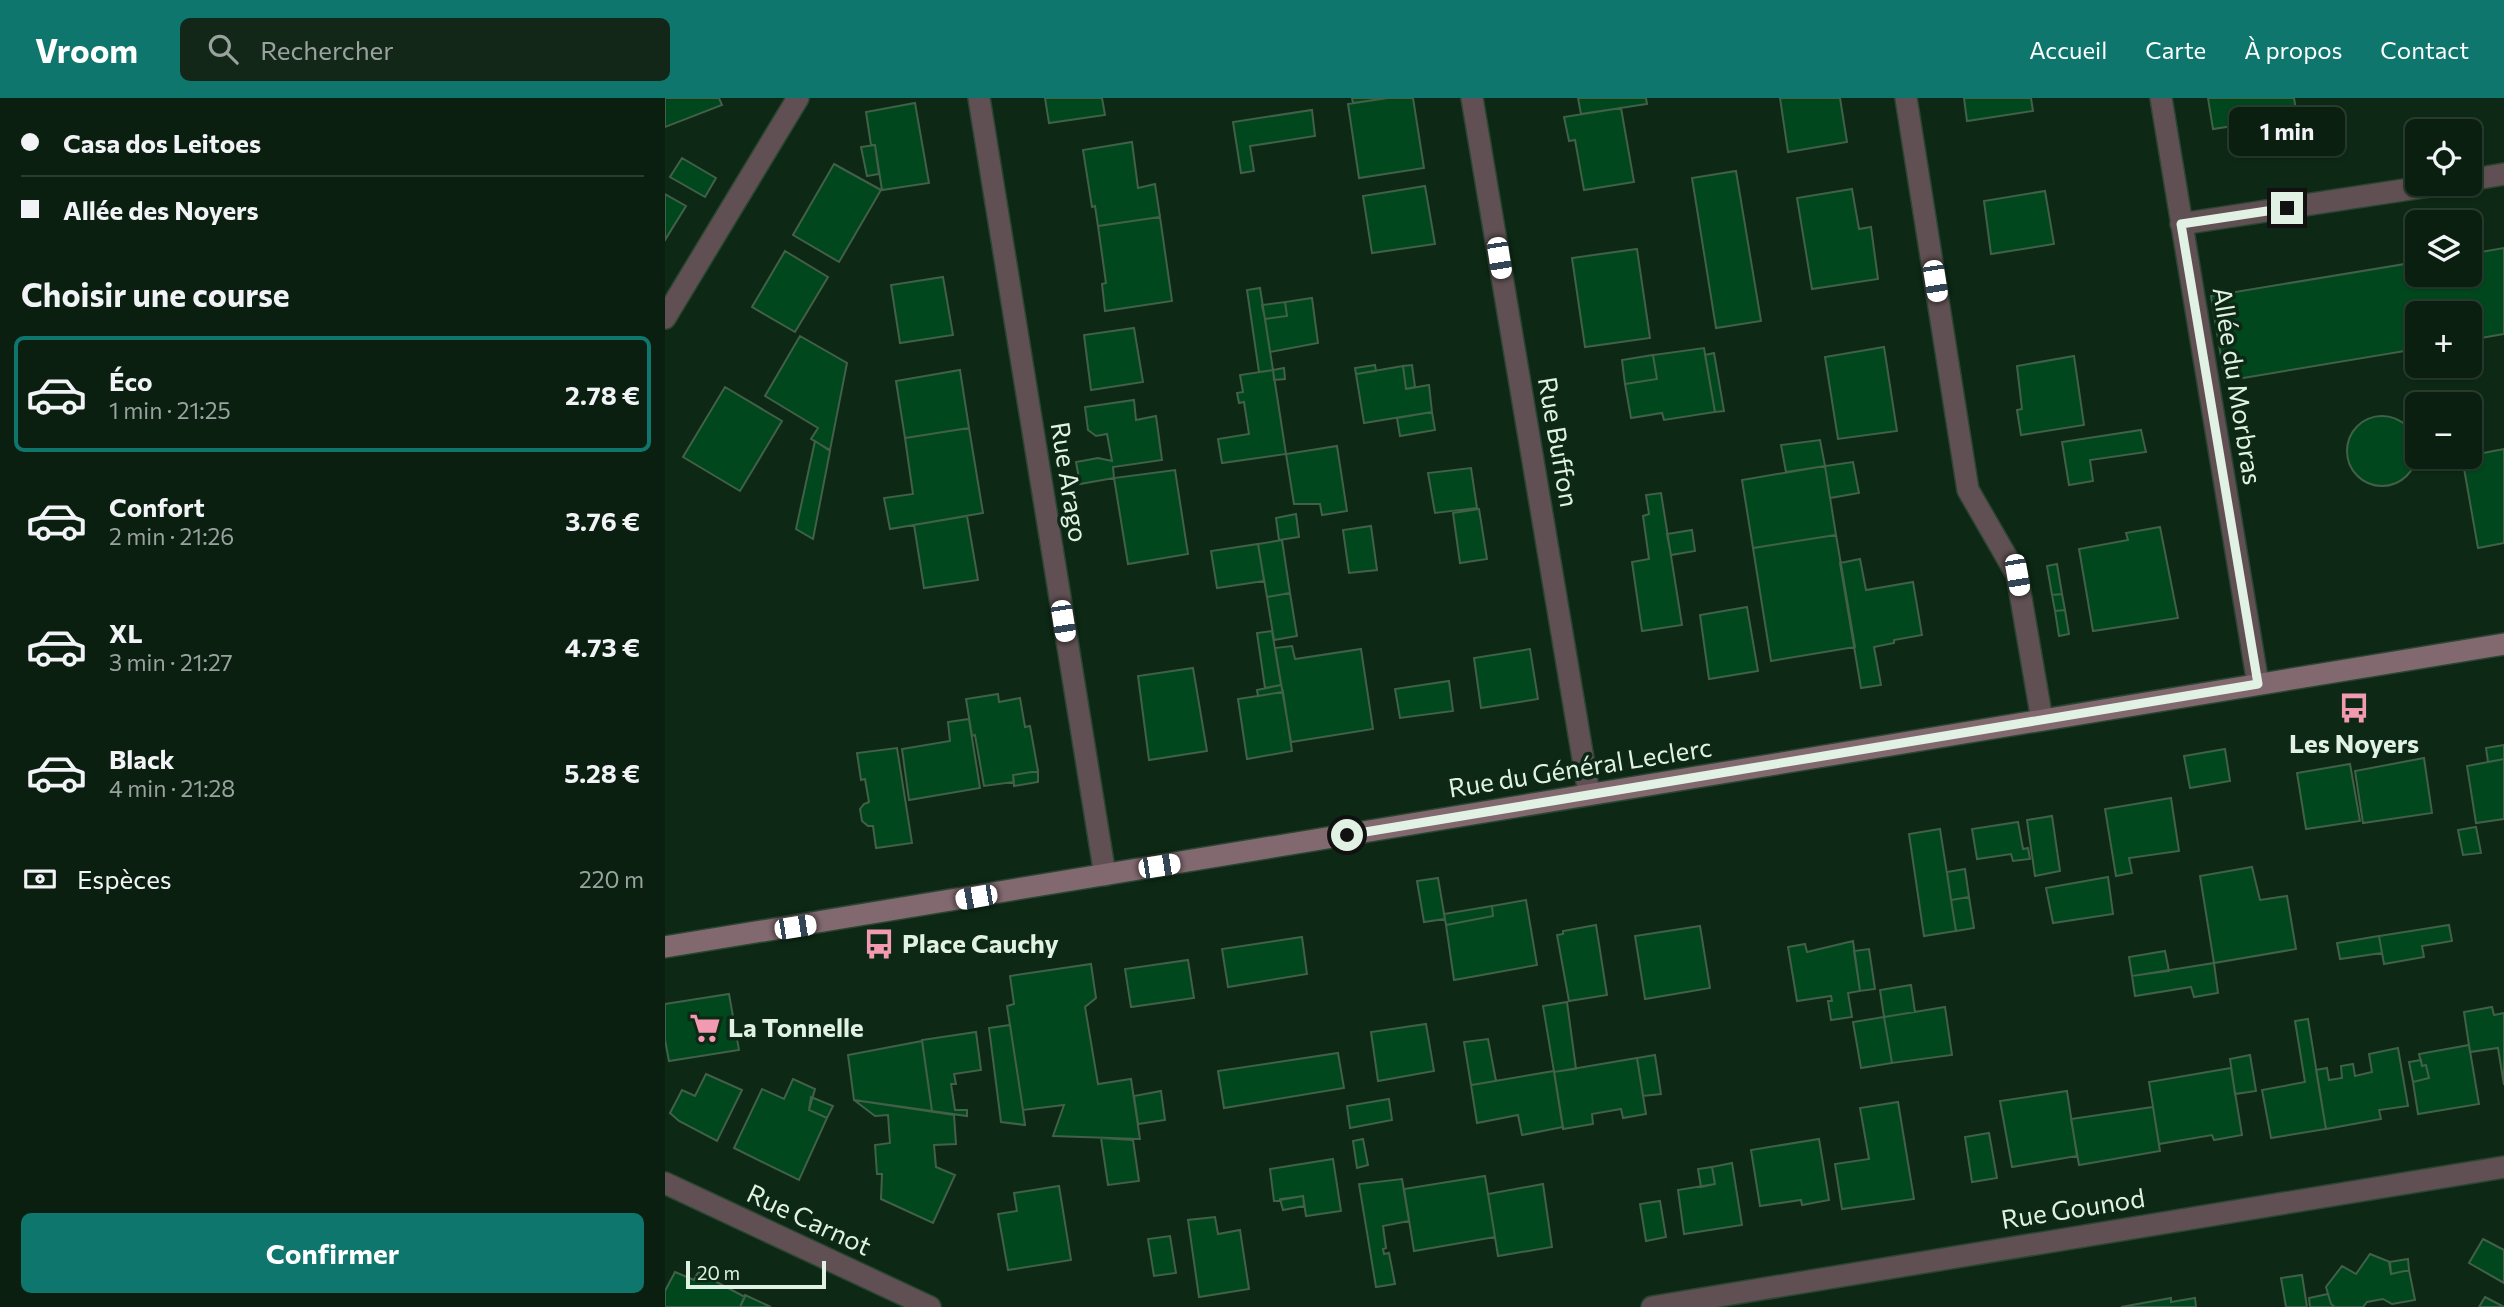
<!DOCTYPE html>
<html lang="fr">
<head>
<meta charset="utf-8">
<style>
  :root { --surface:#0a1f10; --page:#132719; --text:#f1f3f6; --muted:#99a29f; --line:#2a3d30; --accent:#0f766e }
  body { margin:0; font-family:Commissioner,sans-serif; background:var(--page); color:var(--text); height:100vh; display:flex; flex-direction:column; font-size:26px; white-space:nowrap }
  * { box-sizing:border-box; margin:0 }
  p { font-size:23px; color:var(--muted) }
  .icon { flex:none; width:38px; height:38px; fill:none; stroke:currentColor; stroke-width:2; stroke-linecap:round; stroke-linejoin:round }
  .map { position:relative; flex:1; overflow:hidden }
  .details { display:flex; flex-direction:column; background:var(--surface); width:665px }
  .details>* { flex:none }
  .top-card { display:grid; align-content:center; height:154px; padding:0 21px; background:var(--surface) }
  .buttons { position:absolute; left:1740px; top:21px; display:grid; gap:14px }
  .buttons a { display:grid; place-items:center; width:77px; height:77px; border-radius:10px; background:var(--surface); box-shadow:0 2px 5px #0004,0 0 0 2px var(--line); font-size:35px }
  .scale { position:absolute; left:21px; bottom:18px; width:140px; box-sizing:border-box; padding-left:7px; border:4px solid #e1f2e4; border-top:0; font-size:19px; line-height:24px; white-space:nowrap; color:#e1f2e4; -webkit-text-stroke:5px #0d2915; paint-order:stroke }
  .end { position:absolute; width:32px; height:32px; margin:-16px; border:9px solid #e1f2e4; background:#111; box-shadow:0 0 0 4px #111 }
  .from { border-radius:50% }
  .bubble { position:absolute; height:49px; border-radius:10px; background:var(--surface); box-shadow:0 2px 5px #0004,0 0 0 2px var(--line); font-size:23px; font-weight:700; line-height:49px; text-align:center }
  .car { position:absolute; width:21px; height:42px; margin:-21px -10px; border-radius:9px; box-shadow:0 0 5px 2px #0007; background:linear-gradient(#fff 24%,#345 0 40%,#fff 0 76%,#345 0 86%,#fff 0) }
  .top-card b { display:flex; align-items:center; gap:24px; height:66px; font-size:26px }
  .top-card b+b { border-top:2px solid var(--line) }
  .top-card i { width:18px; height:18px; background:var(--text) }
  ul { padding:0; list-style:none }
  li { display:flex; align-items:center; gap:21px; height:116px; margin:0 14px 10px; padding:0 7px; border:4px solid transparent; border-radius:10px }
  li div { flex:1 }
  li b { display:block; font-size:26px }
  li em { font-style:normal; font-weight:700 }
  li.active { border-color:var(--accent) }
  li>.icon { width:63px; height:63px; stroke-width:1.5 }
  h2 { padding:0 21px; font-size:32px; line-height:84px }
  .pay { display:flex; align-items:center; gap:18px; height:77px; padding:0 21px; font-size:26px }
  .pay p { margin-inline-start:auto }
  .primary-button { display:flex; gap:14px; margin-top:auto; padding:14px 21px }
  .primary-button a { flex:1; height:80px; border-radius:10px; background:var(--accent); color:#fff; font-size:28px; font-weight:700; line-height:80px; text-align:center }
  header { display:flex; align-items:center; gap:42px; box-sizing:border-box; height:98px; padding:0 35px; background:var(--accent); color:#fff }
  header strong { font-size:33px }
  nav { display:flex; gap:38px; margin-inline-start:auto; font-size:24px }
  .search { width:490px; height:63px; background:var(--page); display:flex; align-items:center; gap:18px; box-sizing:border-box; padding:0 24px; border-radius:10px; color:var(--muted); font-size:26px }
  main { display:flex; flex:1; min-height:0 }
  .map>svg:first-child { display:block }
  .building { fill:#00471e; stroke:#425f48; stroke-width:2 }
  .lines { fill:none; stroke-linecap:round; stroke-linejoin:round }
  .minor-casing { stroke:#2b4532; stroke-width:24 }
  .secondary-casing { stroke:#2b4532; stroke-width:24 }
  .minor { stroke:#605053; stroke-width:21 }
  .secondary { stroke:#82696f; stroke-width:21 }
  .route { stroke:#e1f2e4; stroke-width:9 }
  .labels { text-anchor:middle; stroke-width:7; stroke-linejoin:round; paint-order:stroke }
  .street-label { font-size:26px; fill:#e1f2e4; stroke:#0d2915 }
  .poi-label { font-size:26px; font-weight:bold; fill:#e1f2e4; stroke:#0d2915; text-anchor:start }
</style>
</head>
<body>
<header>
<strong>Vroom</strong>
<div class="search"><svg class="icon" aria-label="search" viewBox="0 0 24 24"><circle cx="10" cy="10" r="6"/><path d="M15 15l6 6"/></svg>Rechercher</div>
<nav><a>Accueil</a><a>Carte</a><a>À propos</a><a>Contact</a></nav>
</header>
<main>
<section class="details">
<div class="top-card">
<b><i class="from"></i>Casa dos Leitoes</b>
<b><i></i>Allée des Noyers</b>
</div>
<h2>Choisir une course</h2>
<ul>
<li class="active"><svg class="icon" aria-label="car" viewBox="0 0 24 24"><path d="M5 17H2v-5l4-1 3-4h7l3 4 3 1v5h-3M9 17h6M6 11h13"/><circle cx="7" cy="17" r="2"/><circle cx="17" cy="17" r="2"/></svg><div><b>Éco</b><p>1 min · 21:25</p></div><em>2.78 €</em></li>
<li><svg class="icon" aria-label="car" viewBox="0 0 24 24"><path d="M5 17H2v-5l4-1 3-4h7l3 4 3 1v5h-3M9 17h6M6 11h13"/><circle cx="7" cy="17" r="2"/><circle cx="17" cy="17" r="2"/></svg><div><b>Confort</b><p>2 min · 21:26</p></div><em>3.76 €</em></li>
<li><svg class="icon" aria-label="car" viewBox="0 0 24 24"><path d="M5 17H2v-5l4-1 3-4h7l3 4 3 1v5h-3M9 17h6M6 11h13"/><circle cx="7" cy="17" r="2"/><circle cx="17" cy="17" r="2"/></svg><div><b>XL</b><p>3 min · 21:27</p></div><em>4.73 €</em></li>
<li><svg class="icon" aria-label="car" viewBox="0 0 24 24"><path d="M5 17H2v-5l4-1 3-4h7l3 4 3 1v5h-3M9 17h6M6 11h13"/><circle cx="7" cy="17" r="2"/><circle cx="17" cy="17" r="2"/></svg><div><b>Black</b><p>4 min · 21:28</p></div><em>5.28 €</em></li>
</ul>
<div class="pay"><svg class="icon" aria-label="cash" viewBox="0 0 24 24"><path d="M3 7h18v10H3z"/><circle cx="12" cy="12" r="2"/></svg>Espèces<p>220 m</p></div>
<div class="primary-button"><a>Confirmer</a></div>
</section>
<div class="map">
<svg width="1839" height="1209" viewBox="0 0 1839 1209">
  <rect width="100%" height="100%" fill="#0d2915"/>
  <path class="building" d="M0,0H54L57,7L0,29Z
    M380,0H437L440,17L384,25Z
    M687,0H723L688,5Z
    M723,0H748L759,70L694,80L683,6Z
    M913,0H981L982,6L916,16Z
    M1115,0H1175L1182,44L1123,54Z
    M1299,0H1366L1368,13L1302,23Z
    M1543,0H1629L1632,18L1548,31Z
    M250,5L264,85L217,92L210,47H206L201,14Z
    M956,10L969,84L919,92L910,42L904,43L899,19Z
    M647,12L650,38L585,48L589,73L576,75L568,24Z
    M467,44L473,90L490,86L495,119L433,128L430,108L427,109L418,52Z
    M210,47L214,76L202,78L196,49Z
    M17,60L51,80L40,99L5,79Z
    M169,66L216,92L174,164L128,137Z
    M1071,73L1096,223L1051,230L1027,80Z
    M760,88L770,146L707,155L698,98Z
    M1187,91L1194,131L1206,129L1213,181L1147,191L1132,100Z
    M1380,93L1389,146L1326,156L1319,103Z
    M0,96L21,108L0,142Z
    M495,119L507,203L440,213L437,186L441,185L433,128Z
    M1839,150V236L1804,242V215H1752V251L1560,283L1546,198L1752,164V177H1804V156Z
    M972,151L985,240L920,249L907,160Z
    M120,153L163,179L130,234L87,209Z
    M278,179L288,237L235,245L226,187Z
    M595,190L608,272L594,274L582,192Z
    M647,200L653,245L605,254L600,221L622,218L620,204Z
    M620,204L622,218L600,221L597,207Z
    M469,230L478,284L426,292L419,237Z
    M135,238L182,265L165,352L146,341L153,330L100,298Z
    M1219,249L1232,333L1173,341L1160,259Z
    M1039,250L1050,314L999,322L997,315L966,320L960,286L992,281L988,257Z
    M1049,255L1059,313L1050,314L1040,257Z
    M988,257L992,281L960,286L957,262Z
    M1409,258L1419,327L1356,337L1352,312L1357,311L1352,268Z
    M710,267L711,273L691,276L690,270Z
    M747,267L750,289L741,291L738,268Z
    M738,268L741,291L764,287L767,314L699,325L691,276Z
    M619,270L620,281L609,282L608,272Z
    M295,272L304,330L240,340L231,283Z
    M608,272L621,356L557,365L553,341L584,336L579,304L574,305L572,295L578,294L575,277Z
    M60,289L117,323L75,393L18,359Z
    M469,302L471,322L491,318L497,362L448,369L449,380L415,386L411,364L433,360L447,363L442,336L431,338L423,332L420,309Z
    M767,314L770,332L735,338L732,320Z
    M1682 353a35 35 0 1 1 70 0a35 35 0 1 1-70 0Z
    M304,330L318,415L225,431L219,400L248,396L240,340Z
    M1476,332L1481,354L1425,362L1428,383L1404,387L1397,344Z
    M1155,342L1160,368L1121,374L1116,347Z
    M150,343L165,353L148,441L131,431Z
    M672,348L682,413L657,417L655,406H629L621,356Z
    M1839,351V445L1813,450L1797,359Z
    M1188,364L1194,395L1165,400L1160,368Z
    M1160,368L1171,437L1088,450L1077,382Z
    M806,370L812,410L770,415L763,375Z
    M510,372L523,456L463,466L449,380Z
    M996,395L1017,527L977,533L967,464L984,461L978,418L984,416L981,397Z
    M814,411L822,461L795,465L788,415Z
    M631,416L634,439L614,442L611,420Z
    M302,418L313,482L259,490L249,427Z
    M706,428L712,472L684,475L678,432Z
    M1495,429L1513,520L1428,533L1414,451L1463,442L1461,435Z
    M1027,432L1030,453L1006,457L1002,436Z
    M1171,437L1190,549L1106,563L1088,450Z
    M617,442L625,495L602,499L593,446Z
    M593,446L599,483L552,490L546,453Z
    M1195,461L1201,492L1248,484L1257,537L1229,542V545L1209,549L1216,587L1196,590L1175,465Z
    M1392,466L1397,496L1387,497L1382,468Z
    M625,495L632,538L609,542L602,499Z
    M1397,496L1400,512L1390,513L1387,497Z
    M1082,509L1093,573L1044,581L1035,517Z
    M1400,512L1404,536L1394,538L1390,513Z
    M607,533L616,587L600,590L592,535Z
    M627,548L630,561L696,551L708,631L626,644L610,550Z
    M865,551L873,601L816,610L809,560Z
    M528,570L542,653L484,662L473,578Z
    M784,583L788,613L735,620L730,591Z
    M616,587L618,594L593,598L592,592Z
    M618,594L627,653L582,661L573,601Z
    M333,596L334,604L355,600L360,629L365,628L373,673L348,677L349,684L319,688L310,637L307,638L301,601Z
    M304,621L315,690L244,702L237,651L285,643L283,624Z
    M1839,647V661L1823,664L1821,650Z
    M232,650L247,745L211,750L208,728H203L197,723L195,711L199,706L204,704L200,681L196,682L192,655Z
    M1560,651L1565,683L1525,690L1519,658Z
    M1759,660L1767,715L1698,725L1690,673Z
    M1839,661V721L1811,725L1802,668Z
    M1685,666L1695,723L1641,731L1632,675Z
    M373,673V684L349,688L348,677Z
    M1506,700L1514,753L1464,760L1467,775L1451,778L1440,711Z
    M1387,718L1395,773L1370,778L1362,722Z
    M1353,724L1358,751L1363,750L1365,761L1348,763L1346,756L1312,761L1307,731Z
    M1811,729L1816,755L1798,757L1793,732Z
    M1275,731L1291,833L1259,838L1244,736Z
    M1587,769L1595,802L1622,798L1631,851L1549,865L1535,778Z
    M1300,771L1304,799L1286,802L1282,774Z
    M1443,779L1448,816L1388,825L1381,790Z
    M773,780L780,821L759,824L752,783Z
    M1304,799L1309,830L1291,833L1286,802Z
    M861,802L872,867L789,882L781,827L828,818L827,808Z
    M827,808L828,818L781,827L779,816Z
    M931,827L942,897L904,903L892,837L898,836V833Z
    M1784,827L1787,843L1757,848L1759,859L1719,866L1714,838Z
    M1035,828L1045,890L980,901L970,838Z
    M1714,838L1717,855L1675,861L1672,845Z
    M637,839L642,876L563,889L557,851Z
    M1188,843L1195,893L1183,895L1187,919L1166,922L1163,903H1167L1166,898L1132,903L1123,849L1140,846L1142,854Z
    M1204,851L1210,891L1195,893L1189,853Z
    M1500,853L1504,873L1467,878L1464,859Z
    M523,862L529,900L466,909L460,871Z
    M1549,865L1553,895L1529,899L1526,889L1470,898L1467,878Z
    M426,866L431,900L420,909L433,986L466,981L475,1041L388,1038L399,1007L358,1012L342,908L349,906L345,878Z
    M1246,887L1250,914L1219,919L1215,892Z
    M64,896L74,952L4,963L0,942V906Z
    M902,904L911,971L889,974L878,908Z
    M1280,909L1287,957L1227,965L1219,919Z
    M1827,909L1829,917L1839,915V987L1833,950L1805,954L1799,914Z
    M1219,919L1227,965L1196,970L1188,924Z
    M1643,921L1661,1031L1606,1040L1597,992L1640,984L1630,923Z
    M761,926L769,973L713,983L706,934Z
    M345,927L358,1012L360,1027L336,1024L324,930Z
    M311,934L316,972L289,976L291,986H286L290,1012H302V1018L267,1013L257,942Z
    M823,941L831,983L806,987L799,944Z
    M257,943L267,1013L189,1002L183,957Z
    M1804,947L1814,1006L1753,1016L1748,984L1764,980L1761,967L1757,968L1754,956Z
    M1733,950L1743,1008L1714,1012L1716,1021L1661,1031L1651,972L1662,970L1664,982L1677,980L1676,968L1688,966L1690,978L1707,974L1704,956Z
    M673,955L679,990L559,1010L553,973Z
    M990,957L996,996L978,998L972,960Z
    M1585,957L1591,993L1570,996L1565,961Z
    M972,960L981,1016L958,1020L956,1011L927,1016L928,1026L898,1031L889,974Z
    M1756,962L1757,968L1761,967L1764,980L1748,984L1744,964Z
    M1566,970L1577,1037L1549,1042L1547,1037L1494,1046L1484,984Z
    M889,973L898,1029L857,1037L853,1017L812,1025L806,987Z
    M41,976L77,992L52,1043L14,1023L5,1015L17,992L30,998Z
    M128,981L150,991L144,1012L162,1020L134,1082L69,1050L97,991L119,1001Z
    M496,993L500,1022L473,1026L469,998Z
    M1402,993L1412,1058L1347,1069L1335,1003Z
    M146,999L168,1008L162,1020L144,1012Z
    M724,1001L727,1022L685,1030L682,1008Z
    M189,1002L289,1017L291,1046L269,1047L271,1069L290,1077L268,1125L216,1101L217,1076H212L210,1047L225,1045L223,1017L210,1018Z
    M1233,1004L1249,1101L1177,1111L1170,1066L1204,1061L1195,1010Z
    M1488,1009L1495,1053L1414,1067L1406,1021Z
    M1324,1035L1332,1080L1307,1084L1300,1039Z
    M436,1040L468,1042L474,1083L443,1087Z
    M698,1041L703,1067L692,1070L688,1043Z
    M1154,1041L1164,1102L1137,1107L1136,1102L1095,1108L1086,1052Z
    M668,1061L676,1113L641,1118L638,1098L609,1103L605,1071Z
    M1067,1065L1077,1127L1019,1136L1013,1092L1050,1086L1047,1069Z
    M1047,1069L1050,1086L1036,1089L1033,1071Z
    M820,1078L830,1139L749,1153L739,1091Z
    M737,1081L744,1123L718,1128L721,1150L718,1151L719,1156L724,1155L730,1186L711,1189L694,1086Z
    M878,1086L887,1149L833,1158L823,1096Z
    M394,1088L406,1162L343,1172L333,1116L352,1113L349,1095Z
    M638,1098L639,1108L618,1112L615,1101Z
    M995,1103L1001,1139L981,1143L975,1106Z
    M550,1119L553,1136L575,1132L584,1191L534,1199L523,1122Z
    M505,1138L511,1175L489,1178L483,1141Z
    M1818,1141L1839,1152V1185L1804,1165Z
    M1705,1156L1725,1164L1726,1176L1744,1172L1750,1202L1727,1206L1718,1201L1702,1204L1698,1209H1670L1666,1206L1661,1189L1677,1168L1691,1176Z
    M1743,1161L1744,1172L1726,1176L1724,1164Z
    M10,1174L29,1182L33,1174L80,1199L75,1209H0V1193Z
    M1637,1177L1642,1209H1621L1616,1180Z
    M1663,1196L1666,1206L1670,1209H1645L1644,1200Z
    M80,1197L106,1209H75Z
    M1820,1199L1839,1209H1814Z
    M1506,1200V1204L1530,1200L1531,1209H1456Z"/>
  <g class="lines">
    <g class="minor-casing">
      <path id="minor" d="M314,0L440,777
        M807,0L924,696
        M1241,0L1303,392L1352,477L1377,622
        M1496,0L1593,586
        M1804,82L1839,76
        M1516,126L1778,86
        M0,220L133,0
        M0,1085L265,1209
        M987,1209L1839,1069"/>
    </g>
    <g class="secondary-casing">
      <path id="secondary" d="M0,849L1839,546"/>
    </g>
    <use href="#minor" class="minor"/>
    <use href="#secondary" class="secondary"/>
  </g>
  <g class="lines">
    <path class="route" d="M682,737L1593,586L1516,126L1622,110"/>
  </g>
  <defs>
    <g id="bus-bare" transform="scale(2.415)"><path d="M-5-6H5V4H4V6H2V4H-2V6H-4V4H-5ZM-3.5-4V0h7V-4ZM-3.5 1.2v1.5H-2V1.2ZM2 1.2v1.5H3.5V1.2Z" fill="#f19ab1" stroke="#0d2915" stroke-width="2.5" paint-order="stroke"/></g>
    <g id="supermarket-bare" transform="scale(2.415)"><path d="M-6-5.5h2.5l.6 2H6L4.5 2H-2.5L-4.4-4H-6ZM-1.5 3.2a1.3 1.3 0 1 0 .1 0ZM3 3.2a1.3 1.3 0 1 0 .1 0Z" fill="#f19ab1" stroke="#0d2915" stroke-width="2.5" paint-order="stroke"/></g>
  </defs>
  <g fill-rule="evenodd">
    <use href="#bus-bare" x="1689" y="610"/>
    <use href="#bus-bare" x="214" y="846"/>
    <use href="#supermarket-bare" x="40" y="930"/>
  </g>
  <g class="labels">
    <g class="street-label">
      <text transform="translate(1572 288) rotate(81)" y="9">Allée du Morbras</text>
      <text transform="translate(893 344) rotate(80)" y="9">Rue Buffon</text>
      <text transform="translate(404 384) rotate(81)" y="9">Rue Arago</text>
      <text transform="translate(915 670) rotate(-9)" y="9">Rue du Général Leclerc</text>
      <text transform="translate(1408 1111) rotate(-9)" y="9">Rue Gounod</text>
      <text transform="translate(144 1122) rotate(25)" y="9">Rue Carnot</text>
    </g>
    <g class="poi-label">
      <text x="1689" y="655" text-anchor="middle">Les Noyers</text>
      <text x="237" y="855">Place Cauchy</text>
      <text x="63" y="939">La Tonnelle</text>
    </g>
  </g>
</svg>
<div class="buttons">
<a><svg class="icon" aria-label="locate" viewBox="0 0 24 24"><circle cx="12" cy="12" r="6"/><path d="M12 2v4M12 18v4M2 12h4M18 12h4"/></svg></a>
<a><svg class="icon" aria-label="layers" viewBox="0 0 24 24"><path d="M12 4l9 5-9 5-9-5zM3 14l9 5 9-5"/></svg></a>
<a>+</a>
<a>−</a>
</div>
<div class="scale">20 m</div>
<i class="end from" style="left:682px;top:737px"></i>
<i class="end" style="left:1622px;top:110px"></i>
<div class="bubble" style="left:1564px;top:9px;width:116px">1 min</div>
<i class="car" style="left:834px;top:160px;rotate:171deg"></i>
<i class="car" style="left:1270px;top:183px;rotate:171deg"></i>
<i class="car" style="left:1352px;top:477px;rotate:170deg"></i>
<i class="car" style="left:398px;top:523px;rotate:171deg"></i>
<i class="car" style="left:494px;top:768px;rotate:81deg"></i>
<i class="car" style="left:311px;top:799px;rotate:260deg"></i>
<i class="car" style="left:130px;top:829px;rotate:81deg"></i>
</div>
</main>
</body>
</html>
